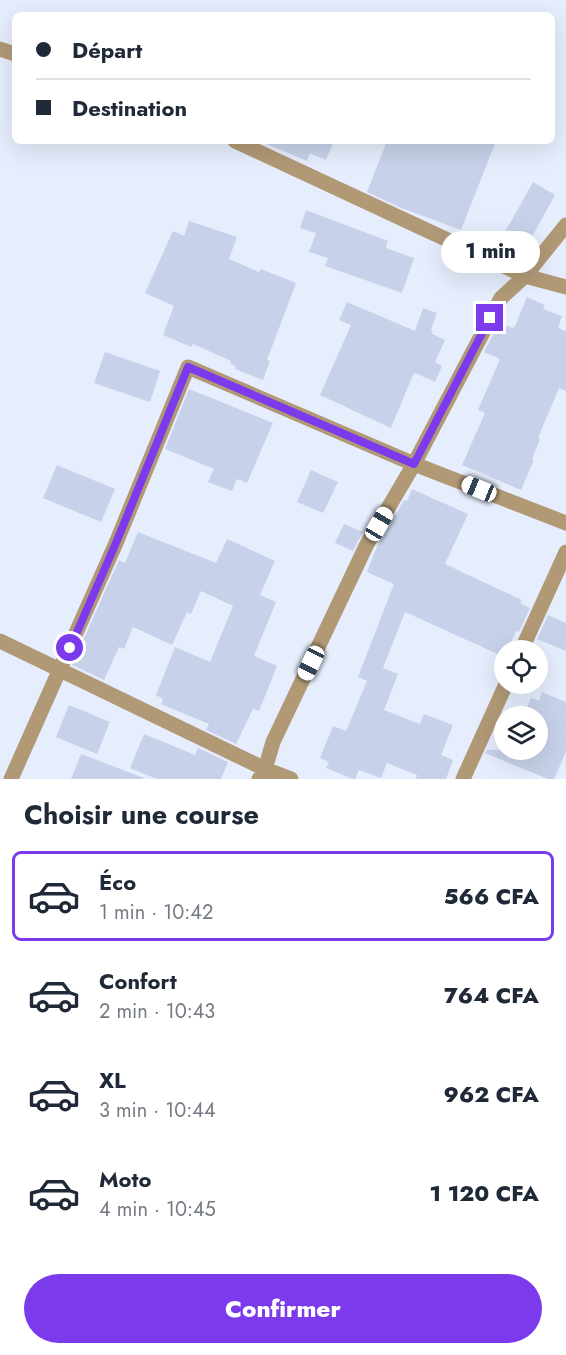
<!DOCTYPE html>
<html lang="fr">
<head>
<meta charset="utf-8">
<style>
  :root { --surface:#fff; --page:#f2f2f3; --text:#1f2937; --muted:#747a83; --line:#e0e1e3; --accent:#7c3aed }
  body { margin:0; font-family:Jost,sans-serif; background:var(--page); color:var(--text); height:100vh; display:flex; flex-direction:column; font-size:22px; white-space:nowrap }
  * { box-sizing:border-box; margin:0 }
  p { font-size:20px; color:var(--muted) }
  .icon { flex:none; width:33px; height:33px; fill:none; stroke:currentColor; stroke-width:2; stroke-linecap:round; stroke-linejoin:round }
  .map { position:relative; height:779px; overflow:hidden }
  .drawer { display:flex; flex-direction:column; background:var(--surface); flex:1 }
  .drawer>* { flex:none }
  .hud { position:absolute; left:12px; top:12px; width:543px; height:132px; border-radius:9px; box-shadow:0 6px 24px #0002; display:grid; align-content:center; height:132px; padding:0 24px; background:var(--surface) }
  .tools { position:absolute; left:494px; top:640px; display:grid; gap:12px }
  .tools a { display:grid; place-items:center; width:54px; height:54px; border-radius:50%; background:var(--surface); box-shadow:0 6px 24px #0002; font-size:30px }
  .end { position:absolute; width:27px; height:27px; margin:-14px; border:8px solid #7c3aed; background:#fff; box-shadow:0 0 0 3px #fff }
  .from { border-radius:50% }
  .bubble { position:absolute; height:42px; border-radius:21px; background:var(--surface); box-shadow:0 6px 24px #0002; font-size:20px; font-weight:800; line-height:42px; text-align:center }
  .car { position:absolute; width:18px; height:36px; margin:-18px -9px; border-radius:8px; box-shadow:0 0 4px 2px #0007; background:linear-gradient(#fff 24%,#345 0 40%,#fff 0 76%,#345 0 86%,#fff 0) }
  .hud b { display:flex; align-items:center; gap:21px; height:57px; font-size:22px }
  .hud b+b { border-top:2px solid var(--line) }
  .hud i { width:15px; height:15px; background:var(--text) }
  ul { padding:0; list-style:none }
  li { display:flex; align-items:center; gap:18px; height:90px; margin:0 12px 9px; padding:0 12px; border:3px solid transparent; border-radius:9px }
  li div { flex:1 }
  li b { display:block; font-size:22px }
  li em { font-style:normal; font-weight:800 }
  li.on { border-color:var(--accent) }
  li>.icon { width:54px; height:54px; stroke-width:1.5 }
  h2 { padding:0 24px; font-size:27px; line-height:72px }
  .primary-button { display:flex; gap:12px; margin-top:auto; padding:12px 24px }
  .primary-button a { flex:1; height:69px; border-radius:36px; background:var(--accent); color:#fff; font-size:24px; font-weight:800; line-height:69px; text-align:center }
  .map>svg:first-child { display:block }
  .building { fill:#c7d2ea }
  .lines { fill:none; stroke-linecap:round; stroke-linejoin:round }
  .street { stroke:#b19976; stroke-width:15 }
  .route { stroke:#7c3aed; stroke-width:8 }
</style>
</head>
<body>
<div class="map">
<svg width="566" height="779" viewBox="0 0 566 779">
  <rect width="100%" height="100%" fill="#e6edfc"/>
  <path class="building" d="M260,141H334L326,160L310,153L307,161Z
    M387,141H496L461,230L399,207L367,192Z
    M533,182L555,195L528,244L505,232Z
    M306,210L388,241L386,248L414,258L402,293L325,266L328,258L309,252L316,233L300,228Z
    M189,221L237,237L229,259L259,272L261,269L296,283L267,360L270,361L263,380L235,369L236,366L230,363L231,361L193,344L191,347L163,335L174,306L145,293L173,231L184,236Z
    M527,297L545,305L543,309L562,316L558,328L566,331V391L559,388L538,438L540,439L532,459L534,460L521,490L462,465L485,413L478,410L500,359L484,352L499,323L513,328L515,326Z
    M347,302L415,331L423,308L437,313L431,330L433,331L432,334L445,340L435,362L442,366L435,382L415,373L413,375L391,428L320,395L351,325L339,320Z
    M105,352L160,371L150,402L94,383Z
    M189,389L273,423L247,483L237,479L232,491L208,482L214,469L165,449Z
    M57,465L115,489L101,522L43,498Z
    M311,470L338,482L323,513L297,502Z
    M412,489L468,514L445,564L522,600L520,603L530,608L519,632L516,631L507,651H504V657L405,612L383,668L398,674L384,710L420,724L424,714L453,725L441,755L453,760L446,779H416L417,775L387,763L381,778L359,770L355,779H353L326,768L329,762L320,758L333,726L346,731L367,681L358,677L394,584L367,572L376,549L404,500L407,501Z
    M344,524L363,532L353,551L335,543Z
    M138,532L216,563L227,539L275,561L260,595L276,602L254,656L277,666L259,711L253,709L236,744L206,730L209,724L161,704L163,699L156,695L175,647L210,662L233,606L201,591L191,614L187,612L172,645L133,627L124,649L119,647L104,680L72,665L119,560L125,563Z
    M548,615L566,623V651L537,639Z
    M542,692L566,702V752L554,779H548L485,753L487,750H537V717H523L531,698L539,701Z
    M69,705L110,722L97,754L56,737Z
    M144,734L195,755L198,748L228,762L221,779H157L130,768Z
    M81,754L144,778L143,779H71Z"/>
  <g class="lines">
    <path class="street" d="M0,49L15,54
      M235,141L525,276L566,287
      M0,641L265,769L291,779
      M521,651L566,552
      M11,779L116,543L188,367L414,464L566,523
      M259,779L265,769L273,742L367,544L414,464L501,298L525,276L566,225
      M463,779L506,684"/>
  </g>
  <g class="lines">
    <path class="route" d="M70,648L116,543L188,367L414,464L490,318"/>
  </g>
</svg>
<div class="tools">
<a><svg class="icon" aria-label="locate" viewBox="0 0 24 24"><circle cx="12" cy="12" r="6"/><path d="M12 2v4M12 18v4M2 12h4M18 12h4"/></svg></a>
<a><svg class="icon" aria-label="layers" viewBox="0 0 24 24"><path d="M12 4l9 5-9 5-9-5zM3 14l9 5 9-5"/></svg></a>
</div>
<i class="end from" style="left:70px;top:648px"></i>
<i class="end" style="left:490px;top:318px"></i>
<div class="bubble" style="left:441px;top:231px;width:99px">1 min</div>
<i class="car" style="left:479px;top:489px;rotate:292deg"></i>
<i class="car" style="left:379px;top:524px;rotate:30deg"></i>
<i class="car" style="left:311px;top:663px;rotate:206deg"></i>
<div class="hud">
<b><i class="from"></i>Départ</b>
<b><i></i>Destination</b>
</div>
</div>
<section class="drawer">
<h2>Choisir une course</h2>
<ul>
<li class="on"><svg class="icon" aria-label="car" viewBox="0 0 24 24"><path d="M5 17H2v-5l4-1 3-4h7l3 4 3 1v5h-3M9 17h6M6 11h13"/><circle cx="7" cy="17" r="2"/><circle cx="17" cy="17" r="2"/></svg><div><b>Éco</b><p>1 min · 10:42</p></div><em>566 CFA</em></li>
<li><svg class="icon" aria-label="car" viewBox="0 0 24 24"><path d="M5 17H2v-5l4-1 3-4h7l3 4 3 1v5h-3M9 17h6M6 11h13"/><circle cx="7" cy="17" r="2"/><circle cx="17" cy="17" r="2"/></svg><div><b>Confort</b><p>2 min · 10:43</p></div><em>764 CFA</em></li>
<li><svg class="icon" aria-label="car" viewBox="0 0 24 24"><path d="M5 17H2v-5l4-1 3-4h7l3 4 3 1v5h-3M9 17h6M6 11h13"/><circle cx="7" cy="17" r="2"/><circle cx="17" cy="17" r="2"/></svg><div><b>XL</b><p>3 min · 10:44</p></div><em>962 CFA</em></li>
<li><svg class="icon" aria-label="car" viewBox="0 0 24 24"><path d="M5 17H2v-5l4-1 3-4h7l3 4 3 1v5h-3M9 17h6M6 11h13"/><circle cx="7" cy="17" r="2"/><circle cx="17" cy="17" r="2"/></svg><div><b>Moto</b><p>4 min · 10:45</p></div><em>1 120 CFA</em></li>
</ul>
<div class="primary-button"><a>Confirmer</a></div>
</section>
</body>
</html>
